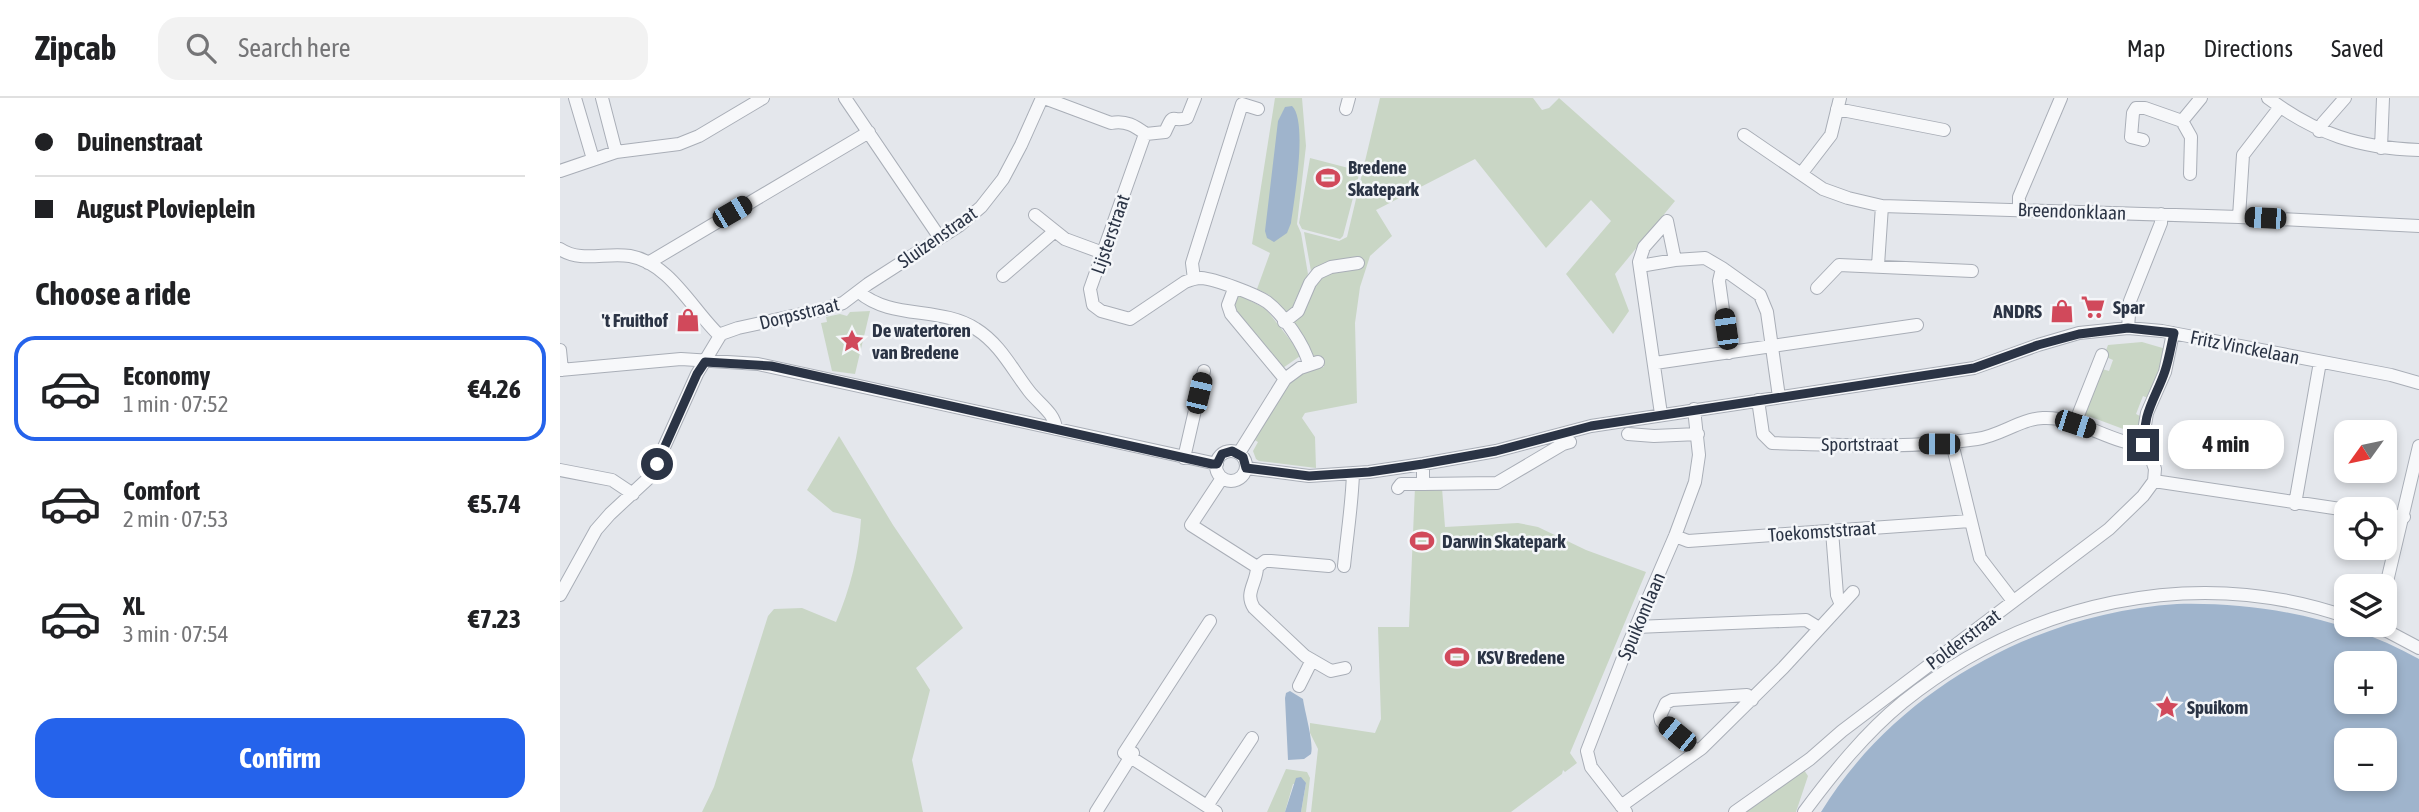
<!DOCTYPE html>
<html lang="en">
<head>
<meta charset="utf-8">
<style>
  :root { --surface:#fff; --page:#f2f2f2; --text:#202124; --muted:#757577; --line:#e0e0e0; --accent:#2563eb }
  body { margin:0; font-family:"Asap Condensed",sans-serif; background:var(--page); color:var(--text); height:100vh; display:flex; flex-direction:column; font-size:26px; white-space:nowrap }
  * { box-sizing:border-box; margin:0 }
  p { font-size:23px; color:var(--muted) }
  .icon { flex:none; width:38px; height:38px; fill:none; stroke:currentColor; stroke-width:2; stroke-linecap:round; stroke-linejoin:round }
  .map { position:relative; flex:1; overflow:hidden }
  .side { display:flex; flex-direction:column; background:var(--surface); width:560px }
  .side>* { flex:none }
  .banner { display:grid; align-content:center; height:154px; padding:0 35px; background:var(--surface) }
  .needle { width:46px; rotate:237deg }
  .controls { position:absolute; left:1774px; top:322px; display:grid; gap:14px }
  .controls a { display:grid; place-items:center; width:63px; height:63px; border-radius:14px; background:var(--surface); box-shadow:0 4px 10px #0003; font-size:35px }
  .end { position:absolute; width:32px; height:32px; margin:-16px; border:9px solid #2b3445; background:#fff; box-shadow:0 0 0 4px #fff }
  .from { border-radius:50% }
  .bubble { position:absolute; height:49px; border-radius:21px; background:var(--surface); box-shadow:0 4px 10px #0003; font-size:23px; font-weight:700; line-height:49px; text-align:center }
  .car { position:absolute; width:21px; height:42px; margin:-21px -10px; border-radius:9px; box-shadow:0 0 5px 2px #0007; background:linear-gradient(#222 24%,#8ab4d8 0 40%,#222 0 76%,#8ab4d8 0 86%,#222 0) }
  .banner b { display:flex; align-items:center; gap:24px; height:66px; font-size:26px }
  .banner b+b { border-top:2px solid var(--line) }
  .banner i { width:18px; height:18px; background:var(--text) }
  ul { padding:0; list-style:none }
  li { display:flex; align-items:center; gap:21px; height:105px; margin:0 14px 10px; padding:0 21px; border:4px solid transparent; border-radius:21px }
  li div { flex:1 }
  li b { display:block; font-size:26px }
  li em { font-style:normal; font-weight:700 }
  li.selected { border-color:var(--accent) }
  li>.icon { width:63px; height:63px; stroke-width:1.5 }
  h2 { padding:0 35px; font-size:32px; line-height:84px }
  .primary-button { display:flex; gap:14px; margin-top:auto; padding:14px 35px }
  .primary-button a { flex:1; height:80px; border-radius:21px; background:var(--accent); color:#fff; font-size:28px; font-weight:700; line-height:80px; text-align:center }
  header { display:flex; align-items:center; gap:42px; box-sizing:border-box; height:98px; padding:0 35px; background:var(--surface); border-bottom:2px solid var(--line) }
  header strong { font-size:33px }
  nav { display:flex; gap:38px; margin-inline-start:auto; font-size:24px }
  .search { width:490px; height:63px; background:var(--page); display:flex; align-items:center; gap:18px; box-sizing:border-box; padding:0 24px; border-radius:21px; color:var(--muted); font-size:26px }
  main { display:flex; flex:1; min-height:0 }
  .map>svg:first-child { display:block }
  .green { fill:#c9d6c5 }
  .water { fill:#9fb4cc; fill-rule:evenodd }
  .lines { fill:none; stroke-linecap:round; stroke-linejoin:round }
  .minor-casing { stroke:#a9aeb7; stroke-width:14 }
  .minor { stroke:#f7f8fa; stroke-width:12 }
  .route { stroke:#2b3445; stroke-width:9 }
  .labels { text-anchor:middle; stroke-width:5; stroke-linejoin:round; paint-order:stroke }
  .poi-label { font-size:19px; font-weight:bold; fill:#2b3445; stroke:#f4f6f9; text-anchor:start }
  .street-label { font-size:19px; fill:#2b3445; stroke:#f4f6f9 }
</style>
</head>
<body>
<header>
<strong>Zipcab</strong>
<div class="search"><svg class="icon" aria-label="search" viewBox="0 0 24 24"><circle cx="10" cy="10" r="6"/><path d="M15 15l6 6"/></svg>Search here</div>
<nav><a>Map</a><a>Directions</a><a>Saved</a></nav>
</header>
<main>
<section class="side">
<div class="banner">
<b><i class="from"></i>Duinenstraat</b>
<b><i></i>August Plovieplein</b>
</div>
<h2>Choose a ride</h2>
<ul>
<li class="selected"><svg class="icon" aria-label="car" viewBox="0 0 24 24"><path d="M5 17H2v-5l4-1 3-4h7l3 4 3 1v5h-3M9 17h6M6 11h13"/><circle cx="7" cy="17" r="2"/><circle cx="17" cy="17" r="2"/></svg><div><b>Economy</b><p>1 min · 07:52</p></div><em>€4.26</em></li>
<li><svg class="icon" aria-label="car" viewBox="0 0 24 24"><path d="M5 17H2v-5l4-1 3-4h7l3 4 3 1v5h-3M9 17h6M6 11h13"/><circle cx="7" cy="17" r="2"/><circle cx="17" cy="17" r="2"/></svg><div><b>Comfort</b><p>2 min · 07:53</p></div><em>€5.74</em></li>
<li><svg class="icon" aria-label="car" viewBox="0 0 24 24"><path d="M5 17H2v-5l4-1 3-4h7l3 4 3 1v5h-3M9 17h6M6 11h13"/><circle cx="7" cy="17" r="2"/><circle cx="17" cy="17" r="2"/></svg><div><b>XL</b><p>3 min · 07:54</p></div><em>€7.23</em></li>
</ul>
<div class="primary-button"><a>Confirm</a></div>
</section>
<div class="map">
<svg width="1859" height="714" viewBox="0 0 1859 714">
  <rect width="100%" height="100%" fill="#e4e7ec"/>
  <path class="green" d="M715,0H742L746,48L737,126L741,135L748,176L734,205L736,208L726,215L709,197L697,191L710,155L692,146Z
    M820,0H973L982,12L989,10L999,0L1115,103L1055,176L1069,213L1053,236L1006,176L1051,123L1031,102L986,150L915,61L816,112L832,138L810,158L800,189L795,225L797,305L745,315L742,320L755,339L756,370L699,363L696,361L693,353L698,344L693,341L732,280L753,270L764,269L762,261L755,259L731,229L733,220L769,163L751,173L744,134L779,143L787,139Z
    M750,60L800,73L783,138L780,141L742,131L739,125Z
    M679,197L706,211L738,252L743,256L720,272L675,217L672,204Z
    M310,213L295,276L272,273L261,225L267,224L266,219L280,216L287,218L290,214Z
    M1582,244L1606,251L1601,273L1590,301L1583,298L1576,316L1582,319L1580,340L1572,342L1574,335L1523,316L1542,271L1549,273L1553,262L1544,258L1548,247Z
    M279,338L333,427L403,530L356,570L370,592L352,662L363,714H142L154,689L208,518L214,511L242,510L276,524C290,492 299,456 301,421L273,414L247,392Z
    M855,389L882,390L885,429L958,425L978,429L1026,452L1086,474L1010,655L1017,665L1005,674L1003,672L1002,676L951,714H751L758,651L750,635V625L815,635L821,621L818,529H849Z
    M726,671L747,674L750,680L746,714H741L746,685L733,686L725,714H707Z
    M1244,672L1248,678L1236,714H1186Z"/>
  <path class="water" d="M732,8C748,23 734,103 731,125L727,135L714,144L707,140L705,133L718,23L725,9Z
    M1617,506C1700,504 1785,520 1859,561V714H1261C1335,593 1476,515 1617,506ZM1787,565H1825V604H1787ZM1787,642H1825V681H1787Z
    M730,593L743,601C745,615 754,645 751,656L744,661L728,662L725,600L726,595Z
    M741,679L746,685L741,714H725L736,680Z"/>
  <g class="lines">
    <g class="minor-casing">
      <path id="minor" d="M15,0L33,61
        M42,0L56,54
        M285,0L380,140
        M484,0L551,25C566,22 575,28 586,36L605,34C615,12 610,25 627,20L635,0
        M1708,0C1756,36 1799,50 1859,52
        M786,11L789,0
        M1277,11L1384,32
        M1759,33L1763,25L1785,0
        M585,36L530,191L533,207L541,213L570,221L625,184C630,182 635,180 641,180C655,181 695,196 707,204C723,216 745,248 749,266
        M1184,37L1263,91L1288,100L1322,108L1679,119L1859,128
        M1583,42L1571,39L1573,15L1576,10H1585L1622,23
        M1821,50L1823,0
        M0,73L56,54L119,46L139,38L203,0
        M1241,76L1271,37L1280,0
        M1630,76L1631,39L1622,23L1641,0
        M1459,111V99L1501,0
        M1679,119L1683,57L1720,9
        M495,133L505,141L543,155
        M0,151C21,165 46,154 70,158C110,165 133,213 160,238
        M1115,162L1145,160L1162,170L1159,183L1169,255
        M88,165L309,34
        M1318,167L1322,108
        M1080,168L1115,162L1107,123
        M1162,170L1200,197L1207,214L1219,299
        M443,178L495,133L475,117
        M634,181L632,165L682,6L698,11
        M1257,190L1279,167L1412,173
        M674,191L668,207L671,216L725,281
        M299,194C331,222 381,208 416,231C440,246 452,271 469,293C478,305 495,315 496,331
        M724,224L738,213L750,185L758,175L771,169L798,165
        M1568,230L1570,203L1601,125V116
        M0,252L2,272
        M1095,265L1357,227
        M0,272L121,261L198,266L657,366
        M1198,302L1203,336L1212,345C1280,347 1350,351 1417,341C1440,338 1460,321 1483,320C1519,318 1551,347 1587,347
        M1101,316L1079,164L1084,149L1107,123
        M1515,325L1542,257
        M1068,336L1094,338L1138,336
        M1392,345L1420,460L1453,503
        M656 368a15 15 0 1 1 30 0a15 15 0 1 1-30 0Z
        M679,355L725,281L740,270L758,264
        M624,360L644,273
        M863,366V386L937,385L1003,346L1010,344
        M686,370L749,378L809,374L863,366L936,353L1031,328L1414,270L1478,247L1519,235L1568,230L1602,233L1831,277L1859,285
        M0,372L52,382L73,396
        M662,380L631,427L697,469
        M1594,383L1787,412
        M838,390L841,386H863
        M1735,406L1760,264
        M1825,417L1844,419
        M1272,433L1277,497L1281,507
        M1115,438L1128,443L1410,423
        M784,468C787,437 792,407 793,375
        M697,469C697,485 684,495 694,510L745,558L771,573L785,570
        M697,469L705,463H711L769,468
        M1825,492L1859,348
        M0,497L36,432L50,416L91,378L137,276L161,236L178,230L265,211L283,205L308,186L400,127L421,109L443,81L461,47L482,0
        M650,523L564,655L656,714
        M1808,527L1827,533L1859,550
        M1076,529L1246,522L1259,530
        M739,588L752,562
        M1137,653L1101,623L1100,618L1106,605L1112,602L1187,597L1192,602
        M647,708L692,640
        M1061,708L1142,650L1223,570L1293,494
        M536,714L573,655
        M1066,714L1031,669L1027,653L1068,547L1115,438L1135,384L1139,357L1134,311
        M1175,714L1250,661L1282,633L1549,431L1583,398L1594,383L1595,371L1585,342V327L1587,315L1605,274L1613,235
        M1244,714C1273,675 1305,635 1343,604C1468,504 1634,466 1787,519"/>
    </g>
    <use href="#minor" class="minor"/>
  </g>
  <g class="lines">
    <path class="route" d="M97,366L137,276L145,264L211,268L652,366H657L662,356L672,353L683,359L686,370L749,378L809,374L863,366L936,353L1031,328L1414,270L1478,247L1519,236L1568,230L1614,235C1611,248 1609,261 1605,273C1597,298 1579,320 1587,347H1583"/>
  </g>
  <defs>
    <g id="stadium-bare" transform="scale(1.89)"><path d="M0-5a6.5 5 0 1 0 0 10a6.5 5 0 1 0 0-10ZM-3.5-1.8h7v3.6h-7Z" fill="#d1495b" stroke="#f4f6f9" stroke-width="2.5" paint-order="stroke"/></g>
    <g id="supermarket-bare" transform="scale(1.89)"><path d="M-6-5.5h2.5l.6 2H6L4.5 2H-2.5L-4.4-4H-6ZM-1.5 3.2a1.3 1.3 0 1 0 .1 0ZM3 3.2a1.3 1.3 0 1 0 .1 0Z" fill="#d1495b" stroke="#f4f6f9" stroke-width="2.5" paint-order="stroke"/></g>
    <g id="shop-bare" transform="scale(1.89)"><path d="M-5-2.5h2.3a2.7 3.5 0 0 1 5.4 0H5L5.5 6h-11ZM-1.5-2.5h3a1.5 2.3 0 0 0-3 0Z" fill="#d1495b" stroke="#f4f6f9" stroke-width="2.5" paint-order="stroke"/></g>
    <g id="sight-bare" transform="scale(1.89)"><path d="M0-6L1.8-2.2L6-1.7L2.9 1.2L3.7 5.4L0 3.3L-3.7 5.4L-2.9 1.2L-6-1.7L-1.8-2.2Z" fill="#d1495b" stroke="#f4f6f9" stroke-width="2.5" paint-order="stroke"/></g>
  </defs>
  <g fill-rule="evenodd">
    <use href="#stadium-bare" x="768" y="80"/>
    <use href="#supermarket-bare" x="1533" y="209"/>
    <use href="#shop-bare" x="1502" y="213"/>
    <use href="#shop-bare" x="128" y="222"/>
    <use href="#sight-bare" x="292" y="243"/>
    <use href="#stadium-bare" x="862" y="443"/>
    <use href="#stadium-bare" x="897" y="559"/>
    <use href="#sight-bare" x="1607" y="609"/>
  </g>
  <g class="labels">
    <g class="poi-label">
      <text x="788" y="76">Bredene<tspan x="788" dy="22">Skatepark</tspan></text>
      <text x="1553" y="216">Spar</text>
      <text x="1482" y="220" text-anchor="end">ANDRS</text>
      <text x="108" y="229" text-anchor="end">'t Fruithof</text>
      <text x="312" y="239">De watertoren<tspan x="312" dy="22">van Bredene</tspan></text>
      <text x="882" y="450">Darwin Skatepark</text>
      <text x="917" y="566">KSV Bredene</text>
      <text x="1627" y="616">Spuikom</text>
    </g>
    <g class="street-label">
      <text transform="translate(1512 113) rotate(2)" y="7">Breendonklaan</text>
      <text transform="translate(550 136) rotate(-71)" y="7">Lijsterstraat</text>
      <text transform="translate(377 139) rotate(-35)" y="7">Sluizenstraat</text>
      <text transform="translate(239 215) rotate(-14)" y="7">Dorpsstraat</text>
      <text transform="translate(1685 249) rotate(11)" y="7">Fritz Vinckelaan</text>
      <text x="1300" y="353">Sportstraat</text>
      <text transform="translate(1262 433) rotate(-4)" y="7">Toekomststraat</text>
      <text transform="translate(1081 518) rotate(-67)" y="7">Spuikomlaan</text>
      <text transform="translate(1403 541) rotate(-37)" y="7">Polderstraat</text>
    </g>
  </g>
</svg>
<div class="controls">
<a><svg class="needle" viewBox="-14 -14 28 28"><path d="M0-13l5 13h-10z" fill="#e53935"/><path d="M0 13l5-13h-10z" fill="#757577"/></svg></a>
<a><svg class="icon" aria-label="locate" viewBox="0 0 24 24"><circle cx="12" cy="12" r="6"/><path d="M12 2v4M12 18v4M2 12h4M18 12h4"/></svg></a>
<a><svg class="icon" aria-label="layers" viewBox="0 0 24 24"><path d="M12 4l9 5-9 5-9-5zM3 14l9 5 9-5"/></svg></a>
<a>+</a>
<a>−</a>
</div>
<i class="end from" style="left:97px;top:366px"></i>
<i class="end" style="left:1583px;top:347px"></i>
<div class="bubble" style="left:1608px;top:322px;width:116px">4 min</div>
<i class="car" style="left:172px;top:114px;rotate:60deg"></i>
<i class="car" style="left:1705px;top:120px;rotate:273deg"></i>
<i class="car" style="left:1166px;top:231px;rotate:352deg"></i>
<i class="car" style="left:639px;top:295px;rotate:13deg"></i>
<i class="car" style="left:1515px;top:326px;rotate:108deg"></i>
<i class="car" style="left:1379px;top:346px;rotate:270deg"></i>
<i class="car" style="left:1117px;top:636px;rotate:309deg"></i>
</div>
</main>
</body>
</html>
